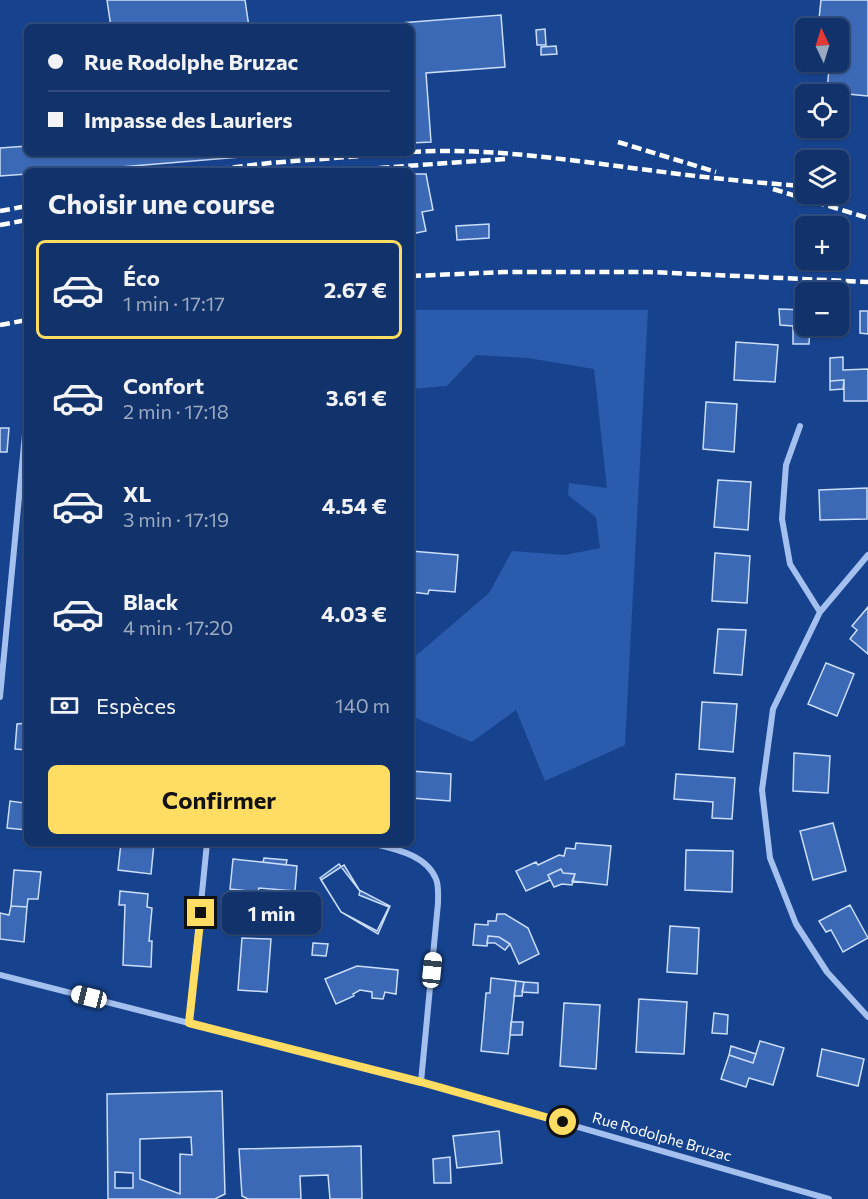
<!DOCTYPE html>
<html lang="fr">
<head>
<meta charset="utf-8">
<style>
  :root { --surface:#11326a; --page:#1e3e72; --text:#f1f3f6; --muted:#9caac1; --line:#304d7e; --accent:#ffdd62 }
  body { margin:0; font-family:Commissioner,sans-serif; background:var(--page); color:var(--text); height:100vh; display:flex; flex-direction:column; font-size:22px; white-space:nowrap }
  * { box-sizing:border-box; margin:0 }
  p { font-size:20px; color:var(--muted) }
  .icon { flex:none; width:33px; height:33px; fill:none; stroke:currentColor; stroke-width:2; stroke-linecap:round; stroke-linejoin:round }
  .map { position:relative; flex:1; overflow:hidden }
  .side { position:absolute; left:24px; top:168px; width:390px; height:678px; display:flex; flex-direction:column; background:var(--surface); border-radius:9px; box-shadow:0 2px 4px #0004,0 0 0 2px var(--line) }
  .side>* { flex:none }
  .hud { position:absolute; left:24px; top:24px; width:390px; height:132px; border-radius:9px; box-shadow:0 2px 4px #0004,0 0 0 2px var(--line); display:grid; align-content:center; height:132px; padding:0 24px; background:var(--surface) }
  .needle { width:39px; rotate:356deg }
  .fabs { position:absolute; left:795px; top:18px; display:grid; gap:12px }
  .fabs a { display:grid; place-items:center; width:54px; height:54px; border-radius:9px; background:var(--surface); box-shadow:0 2px 4px #0004,0 0 0 2px var(--line); font-size:30px }
  .end { position:absolute; width:27px; height:27px; margin:-14px; border:8px solid #ffdd62; background:#111; box-shadow:0 0 0 3px #111 }
  .from { border-radius:50% }
  .bubble { position:absolute; height:42px; border-radius:9px; background:var(--surface); box-shadow:0 2px 4px #0004,0 0 0 2px var(--line); font-size:20px; font-weight:700; line-height:42px; text-align:center }
  .car { position:absolute; width:18px; height:36px; margin:-18px -9px; border-radius:8px; box-shadow:0 0 4px 2px #0007; background:linear-gradient(#fff 24%,#345 0 40%,#fff 0 76%,#345 0 86%,#fff 0) }
  .hud b { display:flex; align-items:center; gap:21px; height:57px; font-size:22px }
  .hud b+b { border-top:2px solid var(--line) }
  .hud i { width:15px; height:15px; background:var(--text) }
  ul { padding:0; list-style:none }
  li { display:flex; align-items:center; gap:18px; height:99px; margin:0 12px 9px; padding:0 12px; border:3px solid transparent; border-radius:9px }
  li div { flex:1 }
  li b { display:block; font-size:22px }
  li em { font-style:normal; font-weight:700 }
  li.active { border-color:var(--accent) }
  li>.icon { width:54px; height:54px; stroke-width:1.5 }
  h2 { padding:0 24px; font-size:27px; line-height:72px }
  .pay { display:flex; align-items:center; gap:15px; height:66px; padding:0 24px; font-size:22px }
  .pay p { margin-inline-start:auto }
  .action { display:flex; gap:12px; margin-top:auto; padding:12px 24px }
  .action a { flex:1; height:69px; border-radius:9px; background:var(--accent); color:#111; font-size:24px; font-weight:700; line-height:69px; text-align:center }
  .map>svg:first-child { display:block }
  .green { fill:#2a5bad }
  .building { fill:#3c69b5; stroke:#caddfb; stroke-width:1.5; fill-rule:evenodd }
  .lines { fill:none; stroke-linecap:round; stroke-linejoin:round }
  .street { stroke:#a4c0ef; stroke-width:6 }
  .rail { stroke:#fff; stroke-width:4.5; stroke-dasharray:10 4.5; stroke-linecap:butt }
  .route { stroke:#ffdd62; stroke-width:8 }
  .labels { text-anchor:middle; stroke-width:4.5; stroke-linejoin:round; paint-order:stroke }
  .street-label { font-size:15px; fill:#fff; stroke:#17438e }
</style>
</head>
<body>
<div class="map">
<svg width="868" height="1199" viewBox="0 0 868 1199">
  <rect width="100%" height="100%" fill="#17438e"/>
  <path class="green" d="M411,310H648L625,745L545,781L516,710L472,742L411,716V660L489,593L512,551L565,555L600,548L596,517L568,495L569,483L607,488L594,369L528,358L476,355L447,386L411,389Z"/>
  <path class="building" d="M107,0H245L249,27H111Z
    M821,0H868V96L827,92L829,68L823,62H838V28H818Z
    M501,15L505,67L426,73L431,142L411,143V27L361,26Z
    M545,29L546,45H537L536,30Z
    M556,46L557,54L541,55V47Z
    M27,146V153H289L72,171H27V176V174L0,176V148Z
    M411,174H426L433,210L422,212L426,231L411,234Z
    M489,224V238L457,240L456,226Z
    M779,309L806,310V326H810L809,344H793V326L780,325Z
    M860,311H868V334L860,333Z
    M736,342L778,345L775,382L734,380Z
    M843,357V370L868,369V401H844V380L830,381V358Z
    M844,380L843,389L830,390V381Z
    M706,402L737,404L734,452L703,449Z
    M0,428H9L7,452H0Z
    M718,480L751,482L748,530L714,527Z
    M867,488V519L820,520L819,490Z
    M411,551L458,555L455,592L429,590L428,594L411,592Z
    M715,553L750,556L747,603L712,601Z
    M868,607V654L850,639L857,630L852,626Z
    M718,629L746,630L742,675L714,673Z
    M826,663L854,674L837,716L808,704Z
    M702,702L737,704L733,752L699,749Z
    M27,723V750L15,749L17,724Z
    M794,753L830,756L828,793L793,791Z
    M411,771L451,774L450,801L411,798Z
    M676,774L735,778L732,819L712,818L713,802L674,799Z
    M25,791L27,830L7,828L10,801L24,803Z
    M833,823L846,871L813,880L800,831Z
    M121,843H154L151,874L118,870Z
    M576,843L611,846L607,885L572,881L575,874L563,873L561,869L548,875L550,880L526,891L516,871L536,862L538,865L559,855L564,856L566,848L575,849Z
    M686,850L733,851L732,892L685,890Z
    M264,858L287,860L286,865L263,862Z
    M233,859L297,866L295,891L259,888L258,892L230,889Z
    M339,864L359,890L390,906L378,934L341,912L320,878Z
    M344,865L360,891L359,895L389,907L377,931L341,912L321,880Z
    M561,869L563,873L575,874L572,885L562,884L554,887L548,875Z
    M14,870L41,872L38,899H28L27,907L11,906Z
    M120,891L148,894L147,907L152,908L149,941H152L151,967L123,965L125,905H119Z
    M850,905L868,938L843,952L831,930L826,932L819,921Z
    M11,906L27,907L24,942L0,939V913L9,915Z
    M497,914H505L528,928L539,954L519,964L510,944L499,937L488,936L487,946L473,945L475,924L488,925V921H496Z
    M670,926L699,928L697,974L667,972Z
    M488,936L499,937L510,944L505,950L495,943H487Z
    M242,938L271,939L267,992L238,990Z
    M313,943L328,944L326,956L312,955Z
    M357,966L398,970L396,994L385,992L383,999L372,998V992L360,990L353,994L354,996L336,1004L325,979Z
    M491,978L516,981L508,1054L481,1051L486,993H490Z
    M516,981L524,982L522,996H514Z
    M524,982L538,983V993L522,992Z
    M639,999L687,1002L684,1054L636,1052Z
    M564,1003L600,1005L596,1069L560,1066Z
    M714,1013L728,1015L727,1034L712,1033Z
    M511,1022H523L522,1035H510Z
    M760,1041L784,1048L773,1085L749,1078L746,1087L721,1079L729,1055L753,1063Z
    M731,1046L756,1054L753,1063L729,1055Z
    M822,1049L864,1059L858,1086L817,1076Z
    M222,1091L225,1194L215,1199H108L107,1094ZM191,1137L192,1155L180,1154V1194L140,1179V1139ZM115,1172L133,1173V1188H115Z
    M499,1131L502,1163L457,1168L453,1136Z
    M361,1146L362,1199H330L328,1175L300,1176L301,1199H248L242,1196L239,1149Z
    M450,1157L451,1183H434L433,1159Z"/>
  <g class="lines">
    <path class="street" d="M800,426L786,465L782,519L790,564L820,612
      M868,555L820,612L773,709L762,790L770,858L796,924L827,972L868,1017
      M0,697L27,413
      M371,843C394,849 426,854 436,879C439,886 438,896 438,903L421,1082
      M0,975L421,1082L829,1199
      M189,1023L207,843"/>
    <path class="rail" d="M618,142L716,172
      M411,152C475,148 538,156 602,164C670,173 737,182 806,186
      M204,171L269,163L400,153
      M336,171L505,159
      M773,189L868,218
      M0,211L27,206
      M0,225L27,220
      M411,276L505,272H650L868,282
      M0,325L27,320"/>
  </g>
  <g class="lines">
    <path class="route" d="M201,913L189,1023L421,1082L563,1122"/>
  </g>
  <g class="labels">
    <g class="street-label">
      <text transform="translate(662 1137) rotate(16)" y="5">Rue Rodolphe Bruzac</text>
    </g>
  </g>
</svg>
<div class="fabs">
<a><svg class="needle" viewBox="-14 -14 28 28"><path d="M0-13l5 13h-10z" fill="#e53935"/><path d="M0 13l5-13h-10z" fill="#9caac1"/></svg></a>
<a><svg class="icon" aria-label="locate" viewBox="0 0 24 24"><circle cx="12" cy="12" r="6"/><path d="M12 2v4M12 18v4M2 12h4M18 12h4"/></svg></a>
<a><svg class="icon" aria-label="layers" viewBox="0 0 24 24"><path d="M12 4l9 5-9 5-9-5zM3 14l9 5 9-5"/></svg></a>
<a>+</a>
<a>−</a>
</div>
<i class="end from" style="left:563px;top:1122px"></i>
<i class="end" style="left:201px;top:913px"></i>
<div class="bubble" style="left:222px;top:892px;width:99px">1 min</div>
<i class="car" style="left:432px;top:970px;rotate:6deg"></i>
<i class="car" style="left:89px;top:997px;rotate:284deg"></i>
<div class="hud">
<b><i class="from"></i>Rue Rodolphe Bruzac</b>
<b><i></i>Impasse des Lauriers</b>
</div>
<section class="side">
<h2>Choisir une course</h2>
<ul>
<li class="active"><svg class="icon" aria-label="car" viewBox="0 0 24 24"><path d="M5 17H2v-5l4-1 3-4h7l3 4 3 1v5h-3M9 17h6M6 11h13"/><circle cx="7" cy="17" r="2"/><circle cx="17" cy="17" r="2"/></svg><div><b>Éco</b><p>1 min · 17:17</p></div><em>2.67 €</em></li>
<li><svg class="icon" aria-label="car" viewBox="0 0 24 24"><path d="M5 17H2v-5l4-1 3-4h7l3 4 3 1v5h-3M9 17h6M6 11h13"/><circle cx="7" cy="17" r="2"/><circle cx="17" cy="17" r="2"/></svg><div><b>Confort</b><p>2 min · 17:18</p></div><em>3.61 €</em></li>
<li><svg class="icon" aria-label="car" viewBox="0 0 24 24"><path d="M5 17H2v-5l4-1 3-4h7l3 4 3 1v5h-3M9 17h6M6 11h13"/><circle cx="7" cy="17" r="2"/><circle cx="17" cy="17" r="2"/></svg><div><b>XL</b><p>3 min · 17:19</p></div><em>4.54 €</em></li>
<li><svg class="icon" aria-label="car" viewBox="0 0 24 24"><path d="M5 17H2v-5l4-1 3-4h7l3 4 3 1v5h-3M9 17h6M6 11h13"/><circle cx="7" cy="17" r="2"/><circle cx="17" cy="17" r="2"/></svg><div><b>Black</b><p>4 min · 17:20</p></div><em>4.03 €</em></li>
</ul>
<div class="pay"><svg class="icon" aria-label="cash" viewBox="0 0 24 24"><path d="M3 7h18v10H3z"/><circle cx="12" cy="12" r="2"/></svg>Espèces<p>140 m</p></div>
<div class="action"><a>Confirmer</a></div>
</section>
</div>
</body>
</html>
